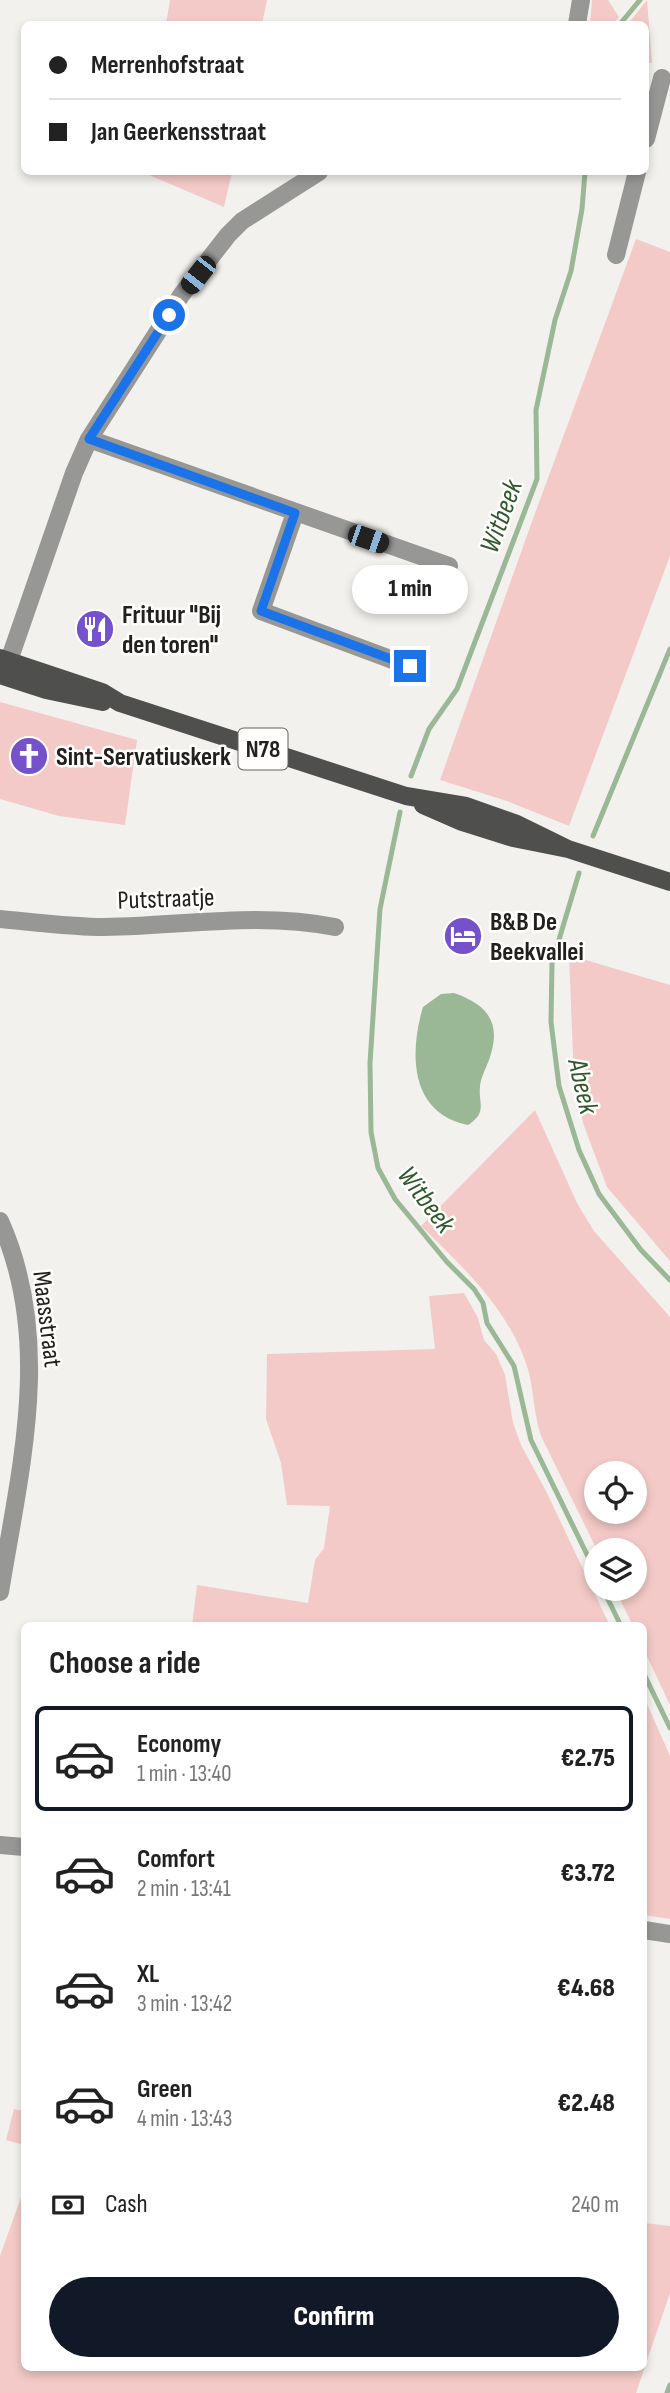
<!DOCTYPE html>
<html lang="en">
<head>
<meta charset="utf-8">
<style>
  :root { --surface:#fff; --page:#f6f6f6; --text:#222; --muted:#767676; --line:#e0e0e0; --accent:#111827 }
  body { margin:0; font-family:"Sofia Sans Condensed",sans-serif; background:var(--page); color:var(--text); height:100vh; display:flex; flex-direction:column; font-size:26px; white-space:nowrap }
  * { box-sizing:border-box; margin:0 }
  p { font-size:23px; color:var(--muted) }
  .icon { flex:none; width:38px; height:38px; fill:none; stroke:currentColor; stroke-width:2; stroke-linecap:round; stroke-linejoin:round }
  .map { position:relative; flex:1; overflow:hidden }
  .side { position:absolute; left:21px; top:1622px; width:626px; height:749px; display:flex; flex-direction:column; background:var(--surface); border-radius:10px; box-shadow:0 4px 10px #0003 }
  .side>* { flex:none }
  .top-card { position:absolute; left:21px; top:21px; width:628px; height:154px; border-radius:10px; box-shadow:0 4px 10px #0003; display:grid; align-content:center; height:154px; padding:0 28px; background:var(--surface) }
  .tools { position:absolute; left:584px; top:1461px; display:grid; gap:14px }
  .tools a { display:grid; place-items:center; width:63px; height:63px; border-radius:50%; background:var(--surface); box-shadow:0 4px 10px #0003; font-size:35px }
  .end { position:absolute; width:32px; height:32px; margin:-16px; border:9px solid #1a73e8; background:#fff; box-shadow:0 0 0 4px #fff }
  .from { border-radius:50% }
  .bubble { position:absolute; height:49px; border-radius:24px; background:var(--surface); box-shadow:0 4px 10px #0003; font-size:23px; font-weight:800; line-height:49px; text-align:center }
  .car { position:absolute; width:21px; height:42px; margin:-21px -10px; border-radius:9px; box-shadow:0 0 5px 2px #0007; background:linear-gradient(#222 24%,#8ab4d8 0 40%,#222 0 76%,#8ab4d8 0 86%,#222 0) }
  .top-card b { display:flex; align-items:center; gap:24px; height:66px; font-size:26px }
  .top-card b+b { border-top:2px solid var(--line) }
  .top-card i { width:18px; height:18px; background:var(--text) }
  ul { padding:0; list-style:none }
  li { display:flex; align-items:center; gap:21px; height:105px; margin:0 14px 10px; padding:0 14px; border:4px solid transparent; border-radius:10px }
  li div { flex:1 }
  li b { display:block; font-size:26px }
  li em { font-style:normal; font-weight:800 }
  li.on { border-color:var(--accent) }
  li>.icon { width:63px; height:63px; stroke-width:1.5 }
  h2 { padding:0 28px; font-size:32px; line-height:84px }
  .pay { display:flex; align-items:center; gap:18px; height:77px; padding:0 28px; font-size:26px }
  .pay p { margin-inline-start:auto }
  .primary-button { display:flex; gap:14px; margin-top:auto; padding:14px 28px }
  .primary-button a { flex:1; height:80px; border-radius:42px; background:var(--accent); color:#fff; font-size:28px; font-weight:800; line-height:80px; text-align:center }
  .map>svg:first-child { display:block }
  .green { fill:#f3cac7; fill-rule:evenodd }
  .water { fill:#9ab796 }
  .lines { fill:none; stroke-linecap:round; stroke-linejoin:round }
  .stream { stroke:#9ab796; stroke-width:5 }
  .minor { stroke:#979896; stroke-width:18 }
  .primary { stroke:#4f504e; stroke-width:18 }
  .route { stroke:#1a73e8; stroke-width:9 }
  .labels { text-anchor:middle; stroke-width:5; stroke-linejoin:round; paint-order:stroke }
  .shield { fill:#fffefc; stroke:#646361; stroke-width:2 }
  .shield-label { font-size:24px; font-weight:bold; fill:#21201f }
  .poi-label { font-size:26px; font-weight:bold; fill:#21201f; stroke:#fffefc; text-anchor:start }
  .street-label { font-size:26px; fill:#21201f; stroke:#fffefc }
  .water-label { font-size:28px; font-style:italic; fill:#2f592c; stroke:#fffefc }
</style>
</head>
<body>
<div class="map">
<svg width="670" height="2393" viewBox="0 0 670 2393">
  <rect width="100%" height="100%" fill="#f2f1ee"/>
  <path class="green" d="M170,0H267L262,24H166Z
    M592,0H608L619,17L613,24H590Z
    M647,0L652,63H646V24H628Z
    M142,172H232L224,207Z
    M636,239L670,252V556L569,826L507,801L440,780L530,527Z
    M0,702L137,740L125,825L59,816L0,799Z
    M569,955L670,985V1261L607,1187L583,1123L574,1081Z
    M535,1110L577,1203L594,1231L670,1317V1705L644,1650V1626H633L615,1589H635V1550H597L541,1436C534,1415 534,1394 529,1373C512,1312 464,1268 421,1226ZM597,1474H635V1512H597Z
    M464,1293L478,1318L484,1340L496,1354L505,1375L513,1423L521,1445L546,1491L610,1626H192L197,1585L308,1603L315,1560L324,1548L330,1506L287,1505L281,1463L266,1419L267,1354L435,1349L429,1296Z
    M644,1697L670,1756V1919L644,1915Z
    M14,2109L24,2111V2145L6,2140Z
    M24,2189V2368H644V2223L670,2226V2293L636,2393H0V2256Z"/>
  <path class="water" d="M454,993C489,1005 502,1024 489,1060C486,1068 481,1077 480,1086C478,1104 488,1112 468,1125C410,1113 409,1054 423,1007L441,994Z"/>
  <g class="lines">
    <path class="stream" d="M620,24L640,0
      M411,776L429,729L457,689L537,479L536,410L555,320L571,271L582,209L585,172
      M400,812L380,909L370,1063L371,1132L378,1168L395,1199L447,1262L474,1289L483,1303L487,1323L514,1366L531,1440L597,1575
      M593,836L670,649
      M579,873L552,963L551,1022L559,1086L579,1150L599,1194L641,1250L670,1280
      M603,1589L621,1626
      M644,1674L670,1728
      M667,2393L670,2385"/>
    <path class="minor" d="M577,24L581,0
      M646,139L662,78
      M616,255L637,172
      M89,439L449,566
      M295,513L261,611L409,666
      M4,675L74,473L89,439L182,294L228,235L242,221L319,172
      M0,919C32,922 65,926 97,927C175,927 257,911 335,927
      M0,1221C54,1341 20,1469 0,1592
      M0,1845L24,1847
      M644,1930L670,1934"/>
    <path class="primary" d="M0,658L102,692L120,703L406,796L466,806L517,824L568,849
      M0,675L46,690L103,702
      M423,805L462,822L513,838L568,849L670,882"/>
  </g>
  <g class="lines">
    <path class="route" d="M169,315L89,439L295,513L261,611L410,666"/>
  </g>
  <defs>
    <g id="restaurant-disc" transform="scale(2.0125)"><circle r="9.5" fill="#7552cb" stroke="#fffefc"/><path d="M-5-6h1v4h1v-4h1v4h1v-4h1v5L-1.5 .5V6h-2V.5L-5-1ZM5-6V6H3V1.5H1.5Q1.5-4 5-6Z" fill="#fff"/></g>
    <g id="church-disc" transform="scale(2.0125)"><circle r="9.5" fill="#7552cb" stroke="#fffefc"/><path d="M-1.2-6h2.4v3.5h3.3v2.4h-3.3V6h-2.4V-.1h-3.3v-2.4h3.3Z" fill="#fff"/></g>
    <g id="hotel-disc" transform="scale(2.0125)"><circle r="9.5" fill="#7552cb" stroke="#fffefc"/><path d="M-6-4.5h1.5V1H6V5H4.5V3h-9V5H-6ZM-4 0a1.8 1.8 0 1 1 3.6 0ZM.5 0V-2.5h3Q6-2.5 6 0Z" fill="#fff"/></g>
  </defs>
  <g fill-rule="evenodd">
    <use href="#restaurant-disc" x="95" y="629"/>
    <use href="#church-disc" x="29" y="756"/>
    <use href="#hotel-disc" x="463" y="936"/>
  </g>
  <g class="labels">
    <rect class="shield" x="238.5" y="728.5" width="49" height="41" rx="5"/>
    <g class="shield-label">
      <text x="263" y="757">N78</text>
    </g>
    <g class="poi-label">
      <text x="122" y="623">Frituur "Bij<tspan x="122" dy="30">den toren"</tspan></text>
      <text x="56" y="765">Sint-Servatiuskerk</text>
      <text x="490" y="930">B&amp;B De<tspan x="490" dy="30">Beekvallei</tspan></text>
    </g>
    <g class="street-label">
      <text transform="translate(166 898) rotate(-2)" y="9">Putstraatje</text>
      <text transform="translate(48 1319) rotate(83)" y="9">Maasstraat</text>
    </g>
    <g class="water-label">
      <text transform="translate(500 516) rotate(-70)" y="10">Witbeek</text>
      <text transform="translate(584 1086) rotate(77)" y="10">Abeek</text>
      <text transform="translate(427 1199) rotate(53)" y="10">Witbeek</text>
    </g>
  </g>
</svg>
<div class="tools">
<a><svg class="icon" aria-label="locate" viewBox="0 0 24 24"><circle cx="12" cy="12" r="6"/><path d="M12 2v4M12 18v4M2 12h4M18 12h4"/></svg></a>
<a><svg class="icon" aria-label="layers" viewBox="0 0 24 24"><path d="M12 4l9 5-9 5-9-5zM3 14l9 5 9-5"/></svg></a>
</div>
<i class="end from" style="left:169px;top:315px"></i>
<i class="end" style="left:410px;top:666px"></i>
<div class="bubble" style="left:352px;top:565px;width:116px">1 min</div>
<i class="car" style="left:198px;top:275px;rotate:218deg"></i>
<i class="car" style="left:368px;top:539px;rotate:109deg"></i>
<div class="top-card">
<b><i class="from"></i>Merrenhofstraat</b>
<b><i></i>Jan Geerkensstraat</b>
</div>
<section class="side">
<h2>Choose a ride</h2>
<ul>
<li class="on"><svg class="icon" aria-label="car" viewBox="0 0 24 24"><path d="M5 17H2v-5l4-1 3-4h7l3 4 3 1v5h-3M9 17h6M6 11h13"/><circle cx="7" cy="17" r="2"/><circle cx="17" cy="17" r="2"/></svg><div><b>Economy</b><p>1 min · 13:40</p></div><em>€2.75</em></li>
<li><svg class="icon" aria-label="car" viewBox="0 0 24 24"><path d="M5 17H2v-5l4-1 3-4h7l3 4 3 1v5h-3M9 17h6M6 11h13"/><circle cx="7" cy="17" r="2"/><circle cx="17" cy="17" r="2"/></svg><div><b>Comfort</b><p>2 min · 13:41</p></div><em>€3.72</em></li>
<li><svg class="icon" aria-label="car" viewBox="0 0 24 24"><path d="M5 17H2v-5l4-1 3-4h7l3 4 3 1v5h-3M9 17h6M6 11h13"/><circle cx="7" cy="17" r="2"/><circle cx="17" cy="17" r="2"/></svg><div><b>XL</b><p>3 min · 13:42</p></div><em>€4.68</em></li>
<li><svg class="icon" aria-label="car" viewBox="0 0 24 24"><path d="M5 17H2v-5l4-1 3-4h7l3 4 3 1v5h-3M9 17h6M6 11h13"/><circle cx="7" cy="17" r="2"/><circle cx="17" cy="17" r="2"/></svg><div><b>Green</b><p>4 min · 13:43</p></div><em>€2.48</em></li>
</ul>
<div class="pay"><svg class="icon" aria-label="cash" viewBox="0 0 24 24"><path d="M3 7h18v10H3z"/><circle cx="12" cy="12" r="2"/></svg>Cash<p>240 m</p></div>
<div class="primary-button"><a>Confirm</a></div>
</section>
</div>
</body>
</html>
